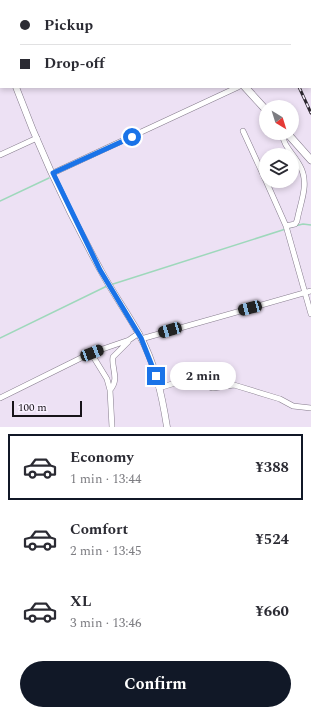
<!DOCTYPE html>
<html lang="en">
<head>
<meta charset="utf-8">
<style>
  :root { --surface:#fff; --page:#f2f2f3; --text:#2b2b33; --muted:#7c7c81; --line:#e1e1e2; --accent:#111827 }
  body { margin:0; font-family:Spectral,serif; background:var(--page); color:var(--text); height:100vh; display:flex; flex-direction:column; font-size:15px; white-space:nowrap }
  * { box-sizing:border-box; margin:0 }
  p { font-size:13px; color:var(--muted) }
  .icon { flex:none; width:22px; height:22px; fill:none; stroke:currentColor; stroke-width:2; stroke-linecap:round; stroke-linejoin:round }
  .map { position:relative; height:427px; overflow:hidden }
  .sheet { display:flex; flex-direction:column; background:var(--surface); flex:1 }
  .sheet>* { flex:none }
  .guide { position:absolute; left:0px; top:0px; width:311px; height:88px; box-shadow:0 2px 6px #0003; display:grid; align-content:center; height:88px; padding:0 20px; background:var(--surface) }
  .needle { width:26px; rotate:142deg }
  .tools { position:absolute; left:259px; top:100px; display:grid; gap:8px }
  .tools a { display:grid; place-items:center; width:40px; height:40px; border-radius:50%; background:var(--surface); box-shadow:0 2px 6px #0003; font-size:20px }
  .scale { position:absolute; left:12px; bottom:10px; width:70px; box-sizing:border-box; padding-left:4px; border:2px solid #171319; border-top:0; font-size:11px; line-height:14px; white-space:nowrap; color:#171319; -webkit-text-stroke:3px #f9f0ff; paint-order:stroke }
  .end { position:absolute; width:18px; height:18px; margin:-9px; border:5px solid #1a73e8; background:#fff; box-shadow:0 0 0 2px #fff }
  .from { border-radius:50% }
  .bubble { position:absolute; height:28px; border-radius:14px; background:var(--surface); box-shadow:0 2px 6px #0003; font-size:13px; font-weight:700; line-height:28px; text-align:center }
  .car { position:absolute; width:12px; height:24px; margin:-12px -6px; border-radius:5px; box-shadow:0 0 3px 1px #0007; background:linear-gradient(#222 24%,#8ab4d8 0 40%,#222 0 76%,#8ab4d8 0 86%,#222 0) }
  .guide b { display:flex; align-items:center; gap:14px; height:38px; font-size:15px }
  .guide b+b { border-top:1px solid var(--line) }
  .guide i { width:10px; height:10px; background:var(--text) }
  ul { padding:7px 0 0; list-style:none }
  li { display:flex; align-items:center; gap:12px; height:66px; margin:0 8px 6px; padding:0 12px; border:2px solid transparent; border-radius:0px }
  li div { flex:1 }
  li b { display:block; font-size:15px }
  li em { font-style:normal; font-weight:700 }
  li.active { border-color:var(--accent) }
  li>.icon { width:36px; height:36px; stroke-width:1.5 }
  .cta { display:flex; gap:8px; margin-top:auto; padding:8px 20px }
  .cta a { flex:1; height:46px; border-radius:24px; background:var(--accent); color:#fff; font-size:16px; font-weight:700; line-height:46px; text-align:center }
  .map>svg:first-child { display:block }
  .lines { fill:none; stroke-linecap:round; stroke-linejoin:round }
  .stream { stroke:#9ed8bb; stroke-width:1.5 }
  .minor-casing { stroke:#857b8c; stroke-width:6 }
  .tertiary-casing { stroke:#857b8c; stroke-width:7 }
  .secondary-casing { stroke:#857b8c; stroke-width:8 }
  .minor { stroke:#fff; stroke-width:5 }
  .tertiary { stroke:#fff; stroke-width:6 }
  .secondary { stroke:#fff; stroke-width:7 }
  .rail-casing { stroke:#2d2830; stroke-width:3 }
  .rail { stroke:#f9f0ff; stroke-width:1.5; stroke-dasharray:4.5; stroke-linecap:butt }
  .route { stroke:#1a73e8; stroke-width:5 }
</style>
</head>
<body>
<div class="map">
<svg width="311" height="427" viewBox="0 0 311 427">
  <rect width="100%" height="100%" fill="#ede1f4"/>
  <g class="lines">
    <path class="stream" d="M0,201L49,178
      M295,226L303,224L311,225
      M110,285L292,227
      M0,338L107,286"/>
    <g class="minor-casing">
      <path id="minor" d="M8,1L10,0
        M137,1L139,0
        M177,1L178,0
        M0,5L1,4
        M0,65H1
        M243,131L266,181
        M282,133C283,146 294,154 300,166C310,184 300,203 297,221L295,224L286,226
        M0,155L37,138
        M53,173L238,87
        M266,181L286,226L311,314
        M141,339L311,291
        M91,353L107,379L110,390C120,379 111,368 113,357L128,342
        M159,388L185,380L213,388L234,385L280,399L293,406L311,408
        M110,390L112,427
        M0,398L91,353L129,340L139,333"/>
    </g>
    <g class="tertiary-casing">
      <path id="tertiary" d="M310,33H311
        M0,49L1,51
        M16,87C39,149 68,211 100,269C112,292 127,312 139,334C155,363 162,395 167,427"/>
    </g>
    <g class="secondary-casing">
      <path id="secondary" d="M169,0L170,1
        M245,87L266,110
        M287,133L311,160"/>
    </g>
    <use href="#minor" class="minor"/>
    <use href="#tertiary" class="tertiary"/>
    <use href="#secondary" class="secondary"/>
    <g class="rail-casing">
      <path id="rail" d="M260,0V1
        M299,87L311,113"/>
    </g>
    <use href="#rail" class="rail"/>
  </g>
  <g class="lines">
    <path class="route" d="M132,137L53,173L100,270L141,338L156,376"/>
  </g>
</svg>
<div class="tools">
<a><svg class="needle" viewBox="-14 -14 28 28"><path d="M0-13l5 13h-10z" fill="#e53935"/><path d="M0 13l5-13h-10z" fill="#7c7c81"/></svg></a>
<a><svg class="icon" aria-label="layers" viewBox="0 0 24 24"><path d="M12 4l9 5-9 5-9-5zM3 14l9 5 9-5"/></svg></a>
</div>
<div class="scale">100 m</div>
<i class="end from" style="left:132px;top:137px"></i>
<i class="end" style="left:156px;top:376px"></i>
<div class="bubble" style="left:170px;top:362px;width:66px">2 min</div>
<i class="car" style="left:250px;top:308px;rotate:255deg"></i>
<i class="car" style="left:170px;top:330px;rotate:254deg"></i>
<i class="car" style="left:92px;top:353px;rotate:69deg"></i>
<div class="guide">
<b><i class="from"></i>Pickup</b>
<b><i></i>Drop-off</b>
</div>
</div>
<section class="sheet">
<ul>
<li class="active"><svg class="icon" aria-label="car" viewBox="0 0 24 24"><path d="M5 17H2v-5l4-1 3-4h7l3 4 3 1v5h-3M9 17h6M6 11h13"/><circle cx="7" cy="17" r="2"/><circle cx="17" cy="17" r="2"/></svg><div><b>Economy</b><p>1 min · 13:44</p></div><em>¥388</em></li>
<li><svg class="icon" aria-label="car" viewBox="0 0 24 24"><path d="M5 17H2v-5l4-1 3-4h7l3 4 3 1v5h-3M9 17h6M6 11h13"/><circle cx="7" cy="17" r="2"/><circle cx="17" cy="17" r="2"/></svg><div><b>Comfort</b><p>2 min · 13:45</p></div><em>¥524</em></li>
<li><svg class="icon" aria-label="car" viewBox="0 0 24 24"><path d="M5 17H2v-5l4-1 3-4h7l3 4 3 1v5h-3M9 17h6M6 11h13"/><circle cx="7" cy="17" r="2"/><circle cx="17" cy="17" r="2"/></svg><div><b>XL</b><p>3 min · 13:46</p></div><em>¥660</em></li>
</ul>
<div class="cta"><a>Confirm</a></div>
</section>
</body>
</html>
